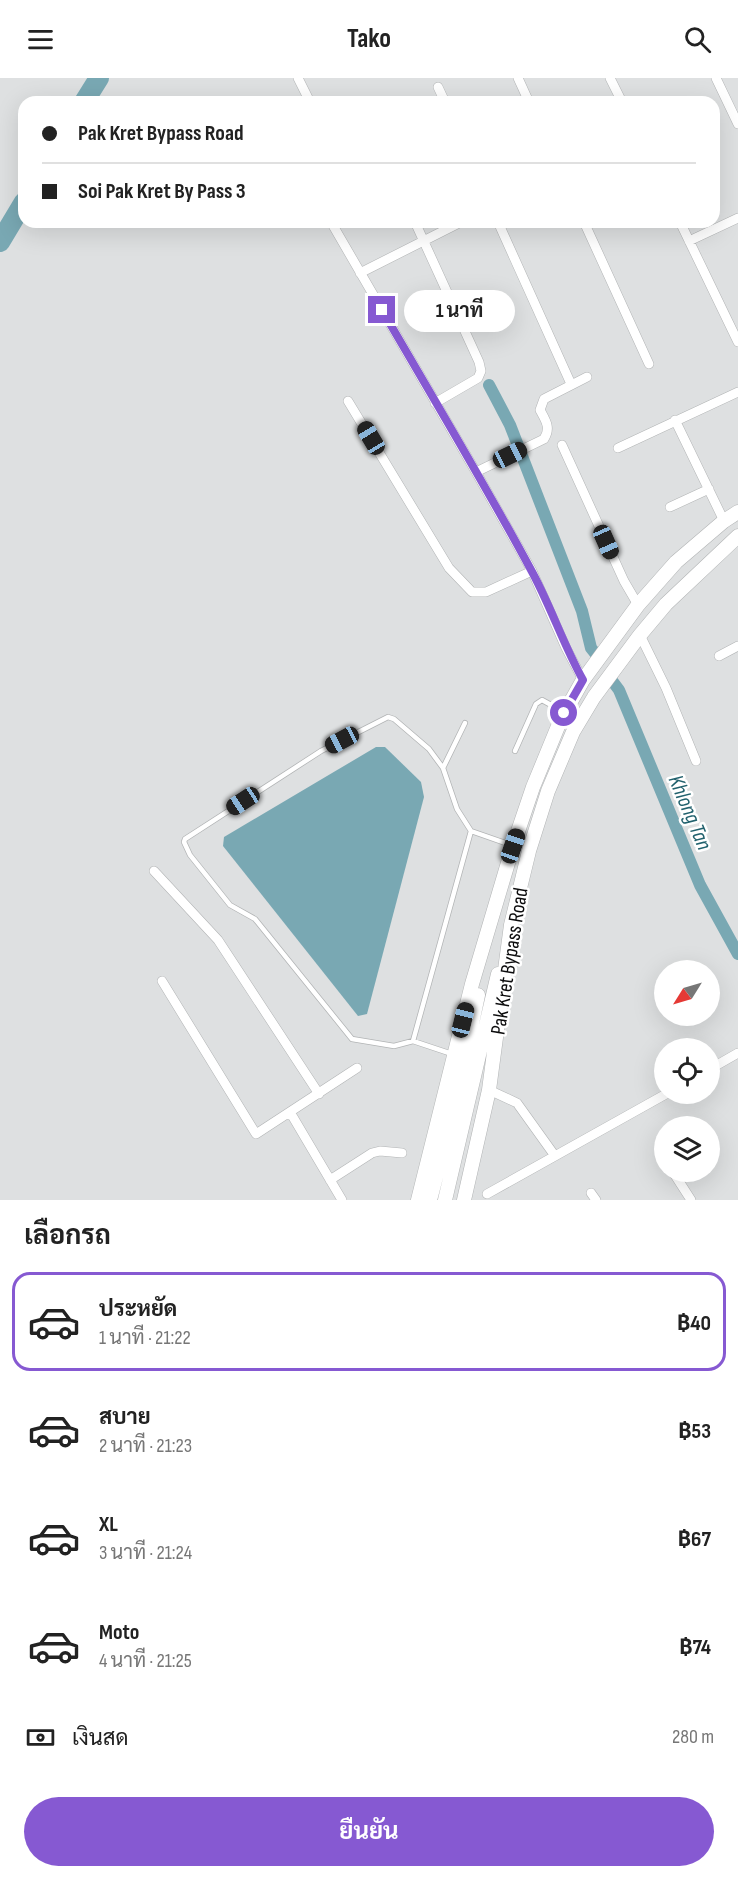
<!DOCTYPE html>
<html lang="th">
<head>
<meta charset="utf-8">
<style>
  :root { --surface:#fff; --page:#f6f6f6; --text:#222; --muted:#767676; --line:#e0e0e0; --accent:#8659d2 }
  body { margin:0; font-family:"Sofia Sans Condensed",Sarabun,sans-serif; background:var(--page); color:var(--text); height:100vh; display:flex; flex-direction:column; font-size:22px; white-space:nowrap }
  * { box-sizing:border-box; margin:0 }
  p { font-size:20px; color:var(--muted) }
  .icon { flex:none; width:33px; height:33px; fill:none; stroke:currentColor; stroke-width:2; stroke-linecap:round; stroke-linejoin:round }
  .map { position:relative; height:1122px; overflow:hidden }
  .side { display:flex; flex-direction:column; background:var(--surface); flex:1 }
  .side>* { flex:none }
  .top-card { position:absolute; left:18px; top:18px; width:702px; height:132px; border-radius:18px; box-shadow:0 6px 24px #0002; display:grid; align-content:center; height:132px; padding:0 24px; background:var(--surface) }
  .needle { width:39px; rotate:233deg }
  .controls { position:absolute; left:654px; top:882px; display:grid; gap:12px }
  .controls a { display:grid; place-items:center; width:66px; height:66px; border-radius:50%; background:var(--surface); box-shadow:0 6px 24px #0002; font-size:30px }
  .end { position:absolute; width:27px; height:27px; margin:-14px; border:8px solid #8659d2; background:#fff; box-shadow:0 0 0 3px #fff }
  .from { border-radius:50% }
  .bubble { position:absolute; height:42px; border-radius:21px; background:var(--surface); box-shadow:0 6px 24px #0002; font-size:20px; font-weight:700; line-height:42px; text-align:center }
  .car { position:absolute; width:18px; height:36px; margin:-18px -9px; border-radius:8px; box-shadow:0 0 4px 2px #0007; background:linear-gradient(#222 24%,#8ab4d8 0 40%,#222 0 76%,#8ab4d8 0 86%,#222 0) }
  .top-card b { display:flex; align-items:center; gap:21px; height:57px; font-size:22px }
  .top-card b+b { border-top:2px solid var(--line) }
  .top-card i { width:15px; height:15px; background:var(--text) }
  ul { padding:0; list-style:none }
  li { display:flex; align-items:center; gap:18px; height:99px; margin:0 12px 9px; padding:0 12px; border:3px solid transparent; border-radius:18px }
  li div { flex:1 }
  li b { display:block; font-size:22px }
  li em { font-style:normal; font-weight:700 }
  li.on { border-color:var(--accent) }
  li>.icon { width:54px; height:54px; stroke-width:1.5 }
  h2 { padding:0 24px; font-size:27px; line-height:72px }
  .pay { display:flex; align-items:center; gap:15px; height:66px; padding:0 24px; font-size:22px }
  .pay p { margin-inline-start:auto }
  .button { display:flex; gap:12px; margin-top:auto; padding:12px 24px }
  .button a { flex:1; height:69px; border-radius:36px; background:var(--accent); color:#fff; font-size:24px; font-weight:700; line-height:69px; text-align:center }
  header { display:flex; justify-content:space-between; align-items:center; height:78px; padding:0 24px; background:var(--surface); font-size:27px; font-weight:700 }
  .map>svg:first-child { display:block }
  .water { fill:#79a8b3 }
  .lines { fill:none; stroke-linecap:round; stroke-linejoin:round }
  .canal { stroke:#79a8b3; stroke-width:12 }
  .river { stroke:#79a8b3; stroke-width:20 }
  .service-casing { stroke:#b2b4b5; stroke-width:6 }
  .minor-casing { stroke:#b2b4b5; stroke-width:10 }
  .secondary-casing { stroke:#b2b4b5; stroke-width:15 }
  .service { stroke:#fff; stroke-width:4.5 }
  .minor { stroke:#fff; stroke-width:9 }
  .secondary { stroke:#fff; stroke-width:14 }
  .route { stroke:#8659d2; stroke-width:8 }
  .labels { text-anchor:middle; stroke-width:5; stroke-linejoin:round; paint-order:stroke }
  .street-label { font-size:21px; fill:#0c0c0d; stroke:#fff }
  .water-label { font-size:22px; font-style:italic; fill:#21616d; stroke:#fff }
</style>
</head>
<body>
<header><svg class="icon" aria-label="menu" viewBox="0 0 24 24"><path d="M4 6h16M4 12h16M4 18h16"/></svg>Tako<svg class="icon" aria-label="search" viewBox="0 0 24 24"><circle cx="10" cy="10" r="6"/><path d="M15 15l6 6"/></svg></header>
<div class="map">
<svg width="738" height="1122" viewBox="0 0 738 1122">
  <rect width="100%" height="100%" fill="#dee0e1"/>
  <path class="water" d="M376,669H385L421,704L424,719L367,936L358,938L223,768L224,759Z"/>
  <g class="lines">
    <path class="canal" d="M489,307L510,347L582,533L591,570L595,575
      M613,604L619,612L700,807L738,876"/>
    <path class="river" d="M84,24L99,0
      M0,164L24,124"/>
    <g class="service-casing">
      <path id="service" d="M515,673L536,626L542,622L562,633
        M443,690L465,645
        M413,963L471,753
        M452,976L413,963L394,968L352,961L255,841L230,827L190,777L184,764L185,761L321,673L388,639L394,641L429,671L443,690L457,731L471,753L511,767"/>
    </g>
    <g class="minor-casing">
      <path id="minor" d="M298,0L310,24
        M518,0L529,24
        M610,0L622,24
        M716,0L738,46
        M438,9L445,24
        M331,144L476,394L532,493L566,570L583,602
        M415,144L479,284L481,293L478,300L435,325
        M498,144L571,306
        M584,144L649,286
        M680,144L738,264
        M689,163L738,140
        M360,195L461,144
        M348,323L449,490L472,514H486L532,493
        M675,342L724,443
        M562,367L624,503L638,527
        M618,370L738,314
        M476,394L544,361C551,350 546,343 540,332L544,321L587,299
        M670,429L709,411
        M640,557L666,610L696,683
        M719,578L738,568
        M154,793L218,862L319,1016
        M162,903L256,1056L357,990
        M710,991L738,975
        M489,1012L517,1025L555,1078
        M290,1034L342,1122
        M661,1074L664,1079
        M673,1094L691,1122
        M330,1102L372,1075L380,1073L402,1075
        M591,1115L596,1122
        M487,1116L666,1016"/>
    </g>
    <g class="secondary-casing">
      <path id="secondary" d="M418,1122L472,906L513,768L533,709L561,641L583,602L638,527L676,484L724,443L738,434
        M430,1122L455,1026L478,917
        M445,1122L498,896
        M464,1122L489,1012L511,847L529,773L548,713L573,654L594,619L640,557L666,526L738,458"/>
    </g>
    <use href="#service" class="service"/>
    <use href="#minor" class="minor"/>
    <use href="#secondary" class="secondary"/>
  </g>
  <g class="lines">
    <path class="route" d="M382,232C432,318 483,403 530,490C550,526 563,566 583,602L564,635"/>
  </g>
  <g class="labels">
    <g class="street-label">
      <text transform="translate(509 883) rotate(-81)" y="7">Pak Kret Bypass Road</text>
    </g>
    <g class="water-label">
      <text transform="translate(691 734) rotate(67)" y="8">Khlong Tan</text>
    </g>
  </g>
</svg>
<div class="controls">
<a><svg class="needle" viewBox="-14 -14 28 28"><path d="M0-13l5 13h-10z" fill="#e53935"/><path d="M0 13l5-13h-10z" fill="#767676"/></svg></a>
<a><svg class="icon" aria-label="locate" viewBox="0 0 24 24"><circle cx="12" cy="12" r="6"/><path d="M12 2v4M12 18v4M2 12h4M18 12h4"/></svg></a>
<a><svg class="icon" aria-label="layers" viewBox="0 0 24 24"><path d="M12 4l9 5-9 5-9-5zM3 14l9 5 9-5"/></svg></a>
</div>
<i class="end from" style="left:564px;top:635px"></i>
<i class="end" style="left:382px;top:232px"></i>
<div class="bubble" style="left:404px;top:212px;width:111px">1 นาที</div>
<i class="car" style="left:371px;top:360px;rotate:329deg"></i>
<i class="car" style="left:510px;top:377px;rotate:64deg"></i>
<i class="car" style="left:606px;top:464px;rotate:156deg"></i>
<i class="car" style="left:342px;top:662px;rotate:242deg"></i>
<i class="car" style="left:243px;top:723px;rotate:237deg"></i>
<i class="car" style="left:513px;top:768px;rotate:19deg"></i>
<i class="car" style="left:463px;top:942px;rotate:14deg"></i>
<div class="top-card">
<b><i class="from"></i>Pak Kret Bypass Road</b>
<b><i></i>Soi Pak Kret By Pass 3</b>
</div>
</div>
<section class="side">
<h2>เลือกรถ</h2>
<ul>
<li class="on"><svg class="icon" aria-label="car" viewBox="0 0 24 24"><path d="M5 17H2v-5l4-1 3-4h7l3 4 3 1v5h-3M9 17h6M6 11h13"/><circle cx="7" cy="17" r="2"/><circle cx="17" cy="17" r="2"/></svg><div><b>ประหยัด</b><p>1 นาที · 21:22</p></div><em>฿40</em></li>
<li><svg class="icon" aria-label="car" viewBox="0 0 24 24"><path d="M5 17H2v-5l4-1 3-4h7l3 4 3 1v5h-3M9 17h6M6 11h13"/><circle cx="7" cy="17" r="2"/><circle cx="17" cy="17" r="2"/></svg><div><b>สบาย</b><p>2 นาที · 21:23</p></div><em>฿53</em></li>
<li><svg class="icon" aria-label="car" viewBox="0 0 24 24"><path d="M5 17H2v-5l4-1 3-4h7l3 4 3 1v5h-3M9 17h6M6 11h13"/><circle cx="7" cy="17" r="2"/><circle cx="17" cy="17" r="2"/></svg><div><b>XL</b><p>3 นาที · 21:24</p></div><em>฿67</em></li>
<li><svg class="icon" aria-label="car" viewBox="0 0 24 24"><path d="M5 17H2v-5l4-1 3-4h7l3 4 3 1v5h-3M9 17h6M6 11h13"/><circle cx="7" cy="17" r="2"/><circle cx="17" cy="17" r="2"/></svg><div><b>Moto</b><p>4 นาที · 21:25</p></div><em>฿74</em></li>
</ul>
<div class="pay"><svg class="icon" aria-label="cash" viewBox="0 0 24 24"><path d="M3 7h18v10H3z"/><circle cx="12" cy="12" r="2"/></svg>เงินสด<p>280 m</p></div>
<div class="button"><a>ยืนยัน</a></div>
</section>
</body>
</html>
